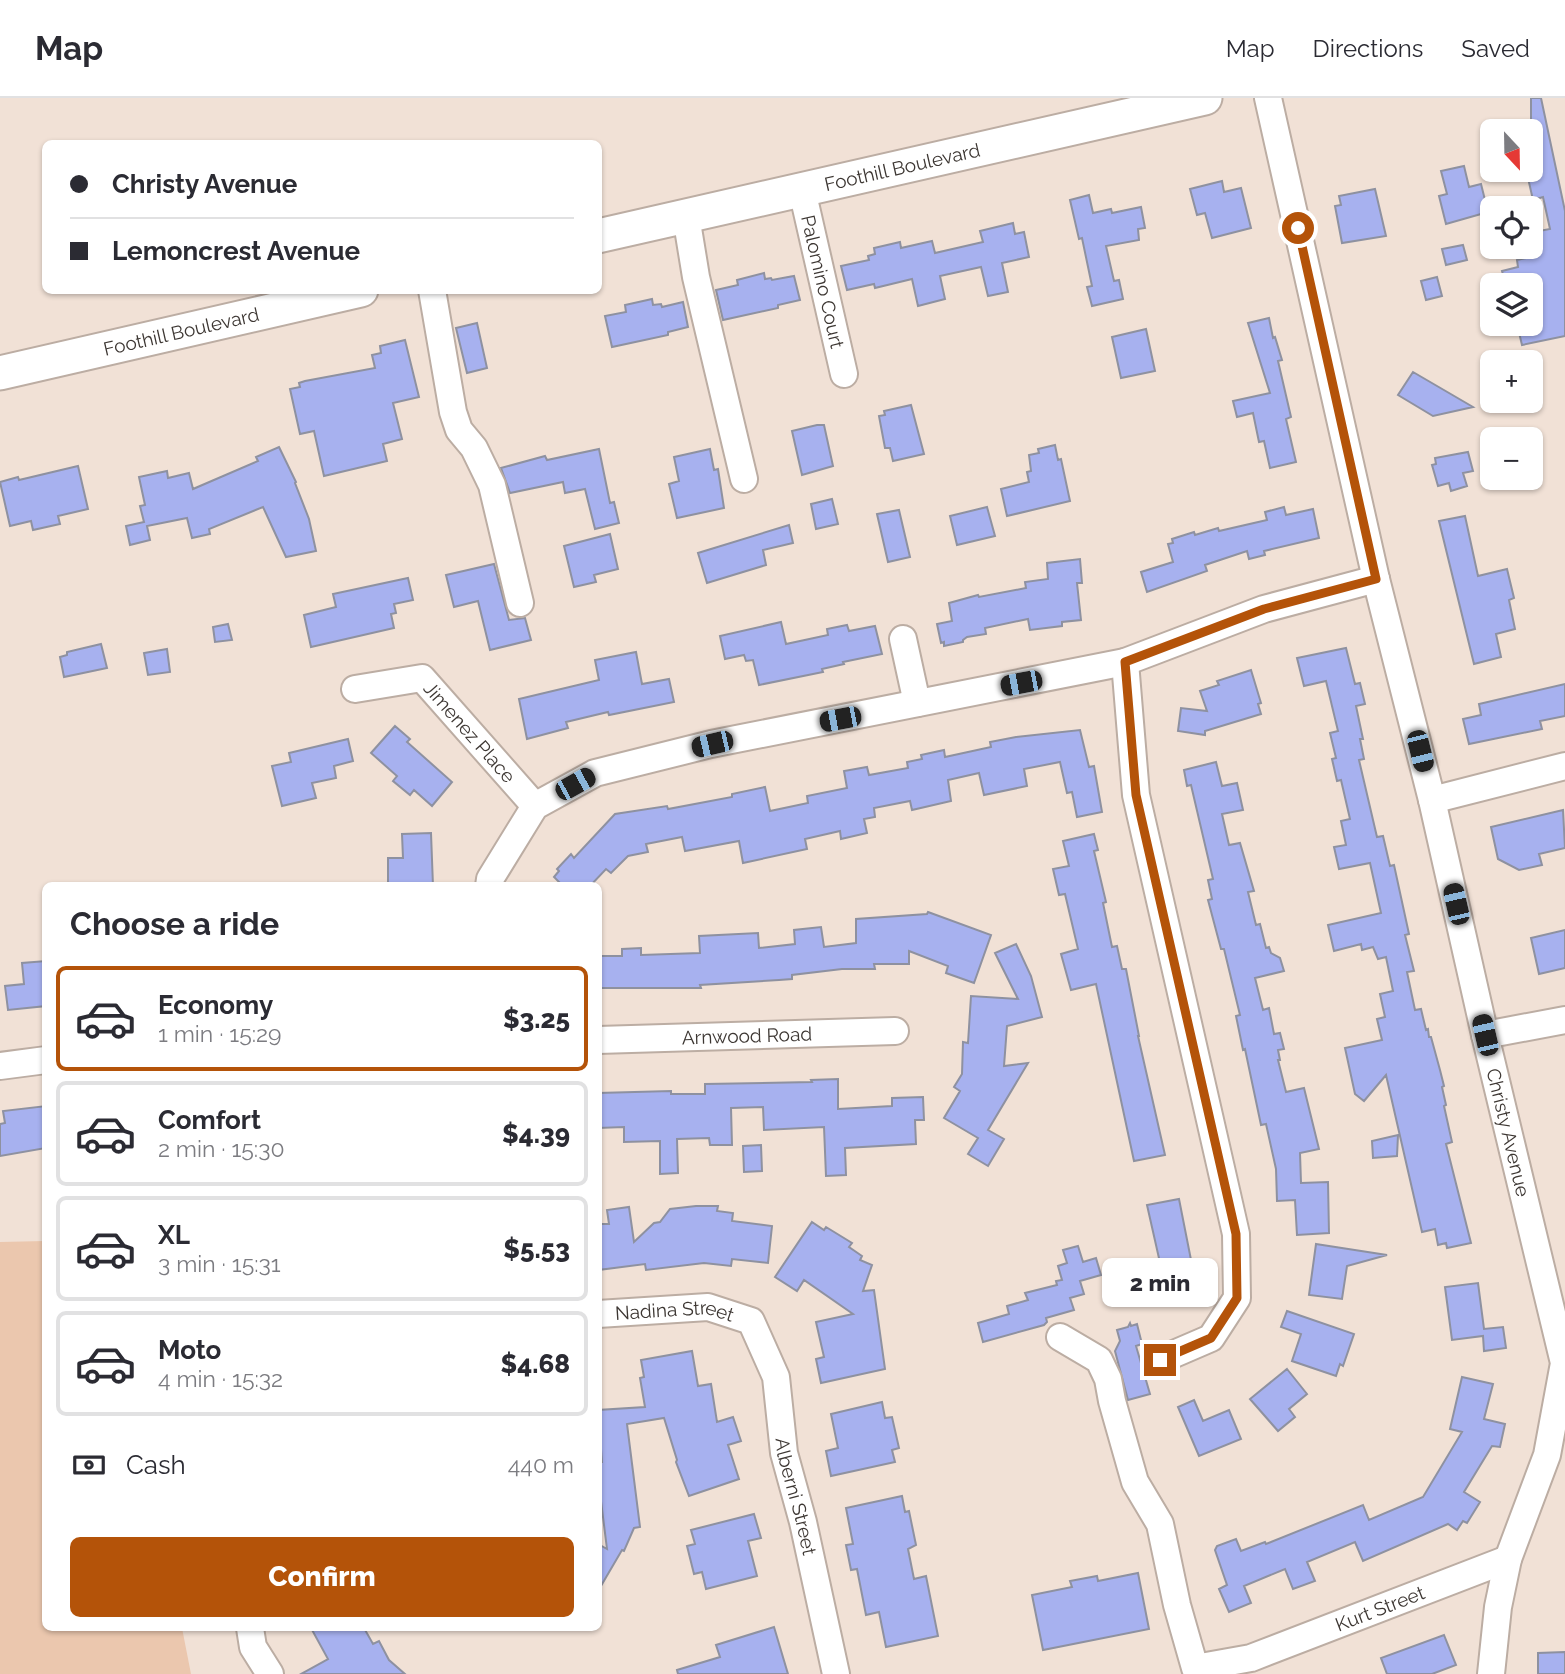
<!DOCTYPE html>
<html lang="en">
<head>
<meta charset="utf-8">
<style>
  :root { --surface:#fff; --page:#f7f7f7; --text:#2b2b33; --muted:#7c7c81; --line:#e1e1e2; --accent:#b45309 }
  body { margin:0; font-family:Raleway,sans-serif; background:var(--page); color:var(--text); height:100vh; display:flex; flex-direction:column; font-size:26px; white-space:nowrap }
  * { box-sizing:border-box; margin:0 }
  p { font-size:23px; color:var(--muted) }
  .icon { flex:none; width:38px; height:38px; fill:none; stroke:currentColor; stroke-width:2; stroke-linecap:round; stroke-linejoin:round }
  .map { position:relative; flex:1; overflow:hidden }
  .panel { position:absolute; left:42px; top:784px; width:560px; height:749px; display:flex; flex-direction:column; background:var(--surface); border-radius:10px; box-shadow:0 2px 5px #0004 }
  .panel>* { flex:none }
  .banner { position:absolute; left:42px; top:42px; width:560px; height:154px; border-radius:10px; box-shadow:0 2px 5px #0004; display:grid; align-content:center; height:154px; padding:0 28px; background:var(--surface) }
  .needle { width:46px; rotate:158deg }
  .buttons { position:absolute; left:1480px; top:21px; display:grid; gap:14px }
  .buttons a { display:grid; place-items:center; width:63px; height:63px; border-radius:10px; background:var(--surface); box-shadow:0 2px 5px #0004; font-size:35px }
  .end { position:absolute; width:32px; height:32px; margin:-16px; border:9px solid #b45309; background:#fff; box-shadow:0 0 0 4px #fff }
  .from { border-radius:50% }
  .bubble { position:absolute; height:49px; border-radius:10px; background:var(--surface); box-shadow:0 2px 5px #0004; font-size:23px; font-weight:800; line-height:49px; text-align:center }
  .car { position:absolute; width:21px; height:42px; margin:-21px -10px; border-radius:9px; box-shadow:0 0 5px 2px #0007; background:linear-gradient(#222 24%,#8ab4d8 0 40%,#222 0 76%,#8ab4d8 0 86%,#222 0) }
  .banner b { display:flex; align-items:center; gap:24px; height:66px; font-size:26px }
  .banner b+b { border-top:2px solid var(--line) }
  .banner i { width:18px; height:18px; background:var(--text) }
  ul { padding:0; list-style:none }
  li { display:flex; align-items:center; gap:21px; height:105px; margin:0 14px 10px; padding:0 14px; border:4px solid var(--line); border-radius:10px }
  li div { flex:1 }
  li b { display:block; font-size:26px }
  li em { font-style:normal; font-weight:800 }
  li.on { border-color:var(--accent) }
  li>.icon { width:63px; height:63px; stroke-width:1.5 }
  h2 { padding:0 28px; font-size:32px; line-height:84px }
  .pay { display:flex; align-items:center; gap:18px; height:77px; padding:0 28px; font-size:26px }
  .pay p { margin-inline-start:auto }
  .action { display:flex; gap:14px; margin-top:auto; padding:14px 28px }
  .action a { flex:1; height:80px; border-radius:10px; background:var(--accent); color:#fff; font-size:28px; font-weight:800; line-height:80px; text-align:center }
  header { display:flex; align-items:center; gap:42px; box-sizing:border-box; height:98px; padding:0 35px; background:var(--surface); border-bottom:2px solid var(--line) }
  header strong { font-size:33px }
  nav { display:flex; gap:38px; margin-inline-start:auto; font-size:24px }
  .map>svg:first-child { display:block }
  .green { fill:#ebc7ae }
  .building { fill:#a7b1ef; stroke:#8e91a0; stroke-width:2 }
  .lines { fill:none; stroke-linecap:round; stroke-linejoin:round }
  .minor-casing { stroke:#bcada3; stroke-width:30 }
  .major-casing { stroke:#bcada3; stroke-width:37 }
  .minor { stroke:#fff; stroke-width:26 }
  .major { stroke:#fff; stroke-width:33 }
  .route { stroke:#b45309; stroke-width:9 }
  .labels { text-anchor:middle; stroke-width:5; stroke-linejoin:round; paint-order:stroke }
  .street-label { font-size:19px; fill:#3d3733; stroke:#feeee3 }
</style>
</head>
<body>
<header>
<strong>Map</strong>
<nav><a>Map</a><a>Directions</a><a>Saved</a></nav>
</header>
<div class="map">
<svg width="1565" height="1576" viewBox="0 0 1565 1576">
  <rect width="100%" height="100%" fill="#f1e1d6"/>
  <path class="green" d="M45,1143L46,1530H182L191,1576H0V1144Z"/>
  <path class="building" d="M1531,0H1541L1565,113V238L1522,247L1517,226H1531V187H1506L1502,173L1518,169L1517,162L1531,159V148L1541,147L1539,133L1550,131L1543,99L1533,102L1528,80L1534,78L1531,60Z
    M1464,68L1469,89L1481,86L1488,114L1446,126L1439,98L1447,96L1441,73Z
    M1222,83L1224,94L1241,90L1251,130L1212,140L1205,115L1197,117L1190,91Z
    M1375,91L1386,138L1342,145L1335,108L1341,107L1339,98Z
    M1089,97L1093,115L1111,111L1112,115L1141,109L1145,130L1138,131L1139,142L1106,148L1114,183L1119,182L1123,201L1092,208L1087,189L1092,188L1082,140L1079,141L1070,102Z
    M1013,125L1015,136L1024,134L1029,159L1002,165L1008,194L988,198L981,169L940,178L945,201L918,208L912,181L875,190L874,186L847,192L841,168L869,162L868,158L875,156L874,150L900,144L901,150L932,143L935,155L983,144L980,133Z
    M1463,147L1467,162L1446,167L1442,151Z
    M764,175L765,181L771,180L772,182L794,178L800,202L778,207V210L723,222L716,192L738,187L737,182Z
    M1437,179L1442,198L1426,202L1421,183Z
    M652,201L653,207L661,206L662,209L683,204L688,229L668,234V237L612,249L605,218L626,214L625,207Z
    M1269,220L1273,240L1275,239L1282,262L1278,263L1291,319L1286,321L1296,364L1270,370L1264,343L1259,344L1253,315L1237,319L1233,303L1270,295L1248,225Z
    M477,225L487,270L467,275L456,230Z
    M1146,231L1155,273L1121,280L1112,239Z
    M405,242L419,299L393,305L402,341L383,346L387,363L324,378L314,333L300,336L290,291L300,289L299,285L305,283L375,270L372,257L381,255L380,248Z
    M1413,274L1473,309L1433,318L1398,297Z
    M911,307L924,356L893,363L890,350H885L879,318L885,317L884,313Z
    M817,327H824L833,368L802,377L792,333Z
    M1055,347L1058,362L1061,361L1070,403L1007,418L1001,391L1029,384L1027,374L1031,373L1029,357L1039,355L1038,351Z
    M279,349L296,384L295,385L309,421L316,453L286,459L263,409L209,431L210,436L192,440L187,420L147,428L150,442L130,447L126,428L144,424L140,408L145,407L139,379L167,373L168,380L189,375L193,391L258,363L256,359Z
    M599,351L610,405L614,404L619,425L595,431L585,391L565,395L563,384L510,395L501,370L545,358L547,362Z
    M710,351L714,372L718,371L724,410L677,420L669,386L679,383L674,359Z
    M1468,354L1473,373L1463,375L1467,388L1451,393L1449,385L1438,388L1432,367L1436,366L1435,360Z
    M78,368L88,411L58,418L60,426L33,432L31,423L10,428L0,384L18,379L19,382Z
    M832,401L838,426L816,431L811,406Z
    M987,409L995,438L957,447L950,418Z
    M1284,409L1286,417L1313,411L1319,440L1264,453L1265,457L1249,461L1247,453L1205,467L1207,473L1147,494L1141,474L1173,464L1168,446L1173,445L1172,441L1194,434L1195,437L1218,430L1219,433L1267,422L1265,414Z
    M899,412L910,459L888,464L877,416Z
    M1465,418L1478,478L1507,471L1514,500L1509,502L1515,531L1496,536L1501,559L1474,566L1439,423Z
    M789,427L793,445L763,452L766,467L707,485L698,455Z
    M610,436L618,471L594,477L596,484L574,489L564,448Z
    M1080,461L1082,485H1077L1081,522L1062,524V528L1030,532L1028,521L985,530L986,536L967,539L963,542V544L944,548V544L941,545L937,526L952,523L949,505L978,497L979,499L1026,490L1025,484L1048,481L1047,465Z
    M494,466L509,522L525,520L531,542L490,552L478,503L454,509L446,477Z
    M408,480L413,502L394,506L396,515L391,516L394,530L311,549L304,517L336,509L333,496Z
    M781,524L786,546L828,537L827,531L847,527L849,533L875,528L882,556L843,564L844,566L822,571L823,574L759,587L753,562L746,563L744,557L725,561L720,538Z
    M228,526L232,542L215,544L213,529Z
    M101,546L107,570L64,579L60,559L67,557V554Z
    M1346,550L1355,586L1360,585L1365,606L1356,608L1363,641H1360L1364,661L1359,662L1377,739L1383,738L1390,768L1394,767L1409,836L1405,837L1414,873L1407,874L1415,912L1421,911L1426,932L1428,931L1429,939H1431L1440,972L1444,988L1442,989L1446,1007L1444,1008L1452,1044L1446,1046L1471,1145L1447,1150L1446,1145L1438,1147L1435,1131L1422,1134L1386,977L1364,1003L1355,996L1345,950L1382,942L1377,921L1385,919L1380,896L1393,893L1386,859L1378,861L1373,849L1362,852L1361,846L1334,853L1328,827L1381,815L1370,765L1339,771L1334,749L1346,747L1341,723L1350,721L1341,682L1337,683L1332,661L1336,660L1330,635L1338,633L1326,583L1304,588L1297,560Z
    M167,551L170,574L148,577L144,555Z
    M636,554L642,586L669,581L674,604L609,617L608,614L566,624L568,630L527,641L519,601L599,582L595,562Z
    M1251,572L1261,605L1258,606L1261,616L1205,633V637L1178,633L1181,610L1207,613L1200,593L1219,587L1217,583Z
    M1565,586V618L1540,623L1542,631L1469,646L1463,621L1481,617L1479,606Z
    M395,628L410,641L407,644L452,684L432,708L414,692L410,697L393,683L397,678L371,655Z
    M1080,632L1089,669L1094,668L1102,714L1077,719L1072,694L1067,695L1060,664L1024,671L1027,688L984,697L979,675L948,682L951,703L912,712L910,703L874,710L875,719L864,721L867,735L841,741L840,733L805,741L807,751L743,765L739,743L685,753L682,739L646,746L648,754L628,758L611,775L606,771L590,788H563L554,779L559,773L557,771L571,756L574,760L615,716L667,708L668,711L732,699V696L765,689L770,713L808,705L807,698L847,690L844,673L867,669L869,677L908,670L907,664L922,661L921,657L944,652L945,659L991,649L990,644L1016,639Z
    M348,641L353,663L334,668L336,680L312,685L316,700L282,708L272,668L291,664L289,655Z
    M1216,664L1222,688L1237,685L1243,712L1222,716L1229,747L1240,745L1254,793L1248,794L1256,827L1260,826L1266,850L1269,849L1271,855L1280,860L1284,873L1255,880L1263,912L1269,910L1274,936L1280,935L1284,951L1278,952L1280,962H1278L1286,994L1304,990L1319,1051L1300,1055L1301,1085L1328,1084L1329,1135L1297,1137L1295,1102L1277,1103L1276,1071L1266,1026L1261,1027L1245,951L1243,952L1236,918L1240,917L1224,851H1221L1208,802L1212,801L1208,782L1213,781L1191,687L1187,688L1184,672Z
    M1563,712L1565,750L1539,756L1542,767L1519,772L1498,761L1491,729Z
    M431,735L433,788L388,787V760H403L402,736Z
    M1094,736L1098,752L1094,753L1106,804L1103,805L1112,849L1117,848L1122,871H1126L1139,938H1138L1165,1057L1134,1063L1096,886L1071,892L1061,856L1078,851L1065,796L1059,797L1053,771L1069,768L1063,743Z
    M928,814L991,837L974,885L946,875L948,868L909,853V866H874L875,871H842L792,877V881L779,882L700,887L701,890H598V858H622V851L641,850V857L700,855L699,838L758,835L759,850L795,846L794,832L821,829L824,849L856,845V821L927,816Z
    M1565,832V870L1539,876L1531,840Z
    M1016,846L1031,878L1042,919L1007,928L1004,968L1028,965L988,1032L1004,1041L988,1068L968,1056L978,1040L944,1020L960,993L954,989L962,976L963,944L968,945L971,898L1018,901L995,855Z
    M46,863V908L8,912L5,888L24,886L22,865Z
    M838,981V1011L892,1008V1000L923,999L924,1022H915L916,1046L845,1050L846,1077L826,1078L824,1029L764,1032L763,1009L731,1010L732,1047H710L709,1040L677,1041L678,1075L660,1076V1043L624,1044V1029L598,1030V995L671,993V996H705V986L812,984L811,982Z
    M46,1008V1050L0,1058V1026L5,1025L3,1013Z
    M1398,1037L1397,1058L1373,1060L1372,1043Z
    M761,1047L762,1073L744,1074L743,1048Z
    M1179,1101L1193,1172L1163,1178L1147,1107Z
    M696,1108H718L717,1113L733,1115L732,1123L772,1128L768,1165L732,1161L731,1168L704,1165L646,1172L645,1166L598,1172V1126H609L607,1112L629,1109L634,1144L654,1125L660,1124L670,1111Z
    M812,1124L824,1132L826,1129L852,1145L849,1149L862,1158L860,1162L872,1167L863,1193L874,1192L885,1271L821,1285L816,1261L824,1259L816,1224L853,1216L804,1182L797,1193L775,1179Z
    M1316,1146L1387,1157L1347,1168L1342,1201L1309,1197Z
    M1078,1148L1083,1164L1096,1160L1101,1177L1080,1183L1084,1196L1070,1200L1074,1212L1046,1220L1047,1224L1044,1227L983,1244L978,1225L1009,1216L1007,1208L1028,1202L1025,1195L1057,1187L1056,1183L1062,1182L1058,1168L1067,1165L1063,1152Z
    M1478,1185L1484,1231L1503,1229L1506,1250L1484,1253L1483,1238L1452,1242L1445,1189Z
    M1287,1213L1354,1236L1343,1268L1340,1266L1336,1278L1292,1263L1301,1236L1281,1229Z
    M1130,1225L1131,1228L1137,1226L1142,1246L1136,1248L1150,1296L1128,1302L1115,1253L1120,1243L1117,1232L1128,1229Z
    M692,1253L698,1288L711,1286L717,1324L733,1319L741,1343L728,1347L739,1381L689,1398L676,1364L677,1362L664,1320L627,1326L640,1429L634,1430L624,1453L622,1452L598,1493V1446L607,1451L598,1379V1364H602L598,1312L645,1309L640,1280L644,1279L641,1262Z
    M1287,1271L1307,1296L1289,1311L1295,1319L1278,1333L1250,1301Z
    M1462,1279L1493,1286L1484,1321L1505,1326L1500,1349L1492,1348L1464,1394L1480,1404L1467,1425L1463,1423L1457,1432L1448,1426L1363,1463L1355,1444L1307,1464L1315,1483L1293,1491L1285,1471L1244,1488L1251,1505L1229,1514L1219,1491L1227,1487L1215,1452L1217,1448L1236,1441L1241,1453L1265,1444L1266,1446L1363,1407L1369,1422L1423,1399L1462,1334L1450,1331Z
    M1194,1302L1203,1323L1229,1312L1241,1341L1199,1358L1178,1309Z
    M882,1304L885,1320L892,1319L899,1350L892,1352L895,1364L831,1378L826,1353L838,1350L831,1316Z
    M902,1398L905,1414L909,1413L916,1447L908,1451L914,1481L926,1478L938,1538L886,1549L879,1514L866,1517L857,1471L851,1472L846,1447L853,1446L846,1410Z
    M754,1416L761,1440L748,1443L757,1478L706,1491L702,1474L694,1476L687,1448L695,1446L691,1432Z
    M1138,1475L1149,1531L1043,1552L1032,1497L1072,1489L1070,1483L1097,1478L1098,1483Z
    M774,1529L788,1576H678L677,1572L720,1559L716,1547Z
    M311,1530H364L373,1546L379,1543L389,1562L405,1576H301L328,1561Z
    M1444,1537L1456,1567L1432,1576H1387L1381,1560Z
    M1565,1554V1576H1538V1555Z"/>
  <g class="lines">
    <g class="minor-casing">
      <g id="minor">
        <path id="s1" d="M1268,0L1376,481L1432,702L1485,937L1564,1265L1547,1357L1508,1461L1498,1509L1491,1576"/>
        <path id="s2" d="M802,92L844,276"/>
        <path d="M686,118L696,179L744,381"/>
        <path d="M432,192L453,314L459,332L474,350L492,387L520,505"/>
        <path d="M903,541L917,605"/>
        <path d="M1125,564L1136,697L1236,1136L1237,1200L1211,1240L1160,1262"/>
        <path id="s3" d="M355,591L422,580L535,708"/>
        <path d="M1432,702L1565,668"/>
        <path d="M489,788L490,781L535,708L595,675L711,646L1125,564L1264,511L1376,481"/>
        <path d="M1485,937L1565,922"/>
        <path id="s4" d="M598,942L895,933"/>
        <path d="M0,968L46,962"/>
        <path id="s5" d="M598,1216L708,1209L751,1223L776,1279L784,1355L803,1424L836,1576"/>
        <path id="s6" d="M1060,1239L1099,1262L1108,1281L1112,1303L1135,1384L1160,1426L1177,1507L1195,1570L1251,1560L1508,1461"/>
        <path d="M250,1530L253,1549L270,1576"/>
      </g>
    </g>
    <g class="major-casing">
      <g id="major">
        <path id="s7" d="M598,138L1205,0"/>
        <path id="s8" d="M0,275L361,192"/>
      </g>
    </g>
    <use href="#minor" class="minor"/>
    <use href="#major" class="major"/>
  </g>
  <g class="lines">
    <path class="route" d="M1160,1262L1211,1240L1237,1200L1236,1136L1136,697L1125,564L1264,511L1376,481L1298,130"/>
  </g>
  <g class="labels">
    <g class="street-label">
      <text dy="7" stroke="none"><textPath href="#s7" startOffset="312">Foothill Boulevard</textPath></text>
      <text dy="7" stroke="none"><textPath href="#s2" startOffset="94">Palomino Court</textPath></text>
      <text dy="7" stroke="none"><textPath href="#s8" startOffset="186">Foothill Boulevard</textPath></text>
      <text dy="7" stroke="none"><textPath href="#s3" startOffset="140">Jimenez Place</textPath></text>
      <text dy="7" stroke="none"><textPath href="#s4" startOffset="149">Arnwood Road</textPath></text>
      <text dy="7" stroke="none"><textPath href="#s1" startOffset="1062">Christy Avenue</textPath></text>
      <text dy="7" stroke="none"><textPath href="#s5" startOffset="77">Nadina Street</textPath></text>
      <text dy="7" stroke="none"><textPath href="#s5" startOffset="338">Alberni Street</textPath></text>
      <text dy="7" stroke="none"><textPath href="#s6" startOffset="565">Kurt Street</textPath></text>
    </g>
  </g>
</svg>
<div class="buttons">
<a><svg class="needle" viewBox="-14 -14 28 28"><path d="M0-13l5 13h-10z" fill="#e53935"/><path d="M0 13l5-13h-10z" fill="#7c7c81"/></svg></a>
<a><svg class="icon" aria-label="locate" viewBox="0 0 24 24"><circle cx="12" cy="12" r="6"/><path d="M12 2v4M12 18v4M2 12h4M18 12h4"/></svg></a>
<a><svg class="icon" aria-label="layers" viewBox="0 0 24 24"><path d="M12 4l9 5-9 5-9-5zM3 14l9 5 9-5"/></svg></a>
<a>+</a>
<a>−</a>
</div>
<i class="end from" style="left:1298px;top:130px"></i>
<i class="end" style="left:1160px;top:1262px"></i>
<div class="bubble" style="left:1102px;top:1160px;width:116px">2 min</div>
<i class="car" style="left:1021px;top:585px;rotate:259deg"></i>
<i class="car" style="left:840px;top:621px;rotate:259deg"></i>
<i class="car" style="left:712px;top:646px;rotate:257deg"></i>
<i class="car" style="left:1420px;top:653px;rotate:166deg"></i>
<i class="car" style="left:575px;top:686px;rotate:61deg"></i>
<i class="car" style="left:1456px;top:806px;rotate:347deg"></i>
<i class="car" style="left:1485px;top:937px;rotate:347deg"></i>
<div class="banner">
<b><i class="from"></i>Christy Avenue</b>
<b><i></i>Lemoncrest Avenue</b>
</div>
<section class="panel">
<h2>Choose a ride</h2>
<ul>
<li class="on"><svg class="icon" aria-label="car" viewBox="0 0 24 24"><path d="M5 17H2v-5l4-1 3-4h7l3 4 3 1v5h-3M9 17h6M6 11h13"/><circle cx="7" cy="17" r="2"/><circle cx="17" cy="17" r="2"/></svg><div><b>Economy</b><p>1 min · 15:29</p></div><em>$3.25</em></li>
<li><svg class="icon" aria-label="car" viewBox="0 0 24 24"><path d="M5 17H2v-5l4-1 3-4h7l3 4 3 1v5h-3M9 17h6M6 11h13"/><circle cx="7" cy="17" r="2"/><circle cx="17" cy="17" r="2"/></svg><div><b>Comfort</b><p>2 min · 15:30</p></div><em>$4.39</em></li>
<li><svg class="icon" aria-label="car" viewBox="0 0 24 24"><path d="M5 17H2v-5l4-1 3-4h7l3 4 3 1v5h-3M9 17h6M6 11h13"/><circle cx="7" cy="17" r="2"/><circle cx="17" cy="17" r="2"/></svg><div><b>XL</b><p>3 min · 15:31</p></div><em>$5.53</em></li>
<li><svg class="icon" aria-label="car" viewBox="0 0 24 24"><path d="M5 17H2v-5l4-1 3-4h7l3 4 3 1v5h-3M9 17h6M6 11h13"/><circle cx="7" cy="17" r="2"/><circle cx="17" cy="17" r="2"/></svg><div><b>Moto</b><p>4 min · 15:32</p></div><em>$4.68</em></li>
</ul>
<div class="pay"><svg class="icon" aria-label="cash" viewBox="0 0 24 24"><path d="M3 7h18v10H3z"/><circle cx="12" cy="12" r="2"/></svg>Cash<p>440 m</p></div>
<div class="action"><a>Confirm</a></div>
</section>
</div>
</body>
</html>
